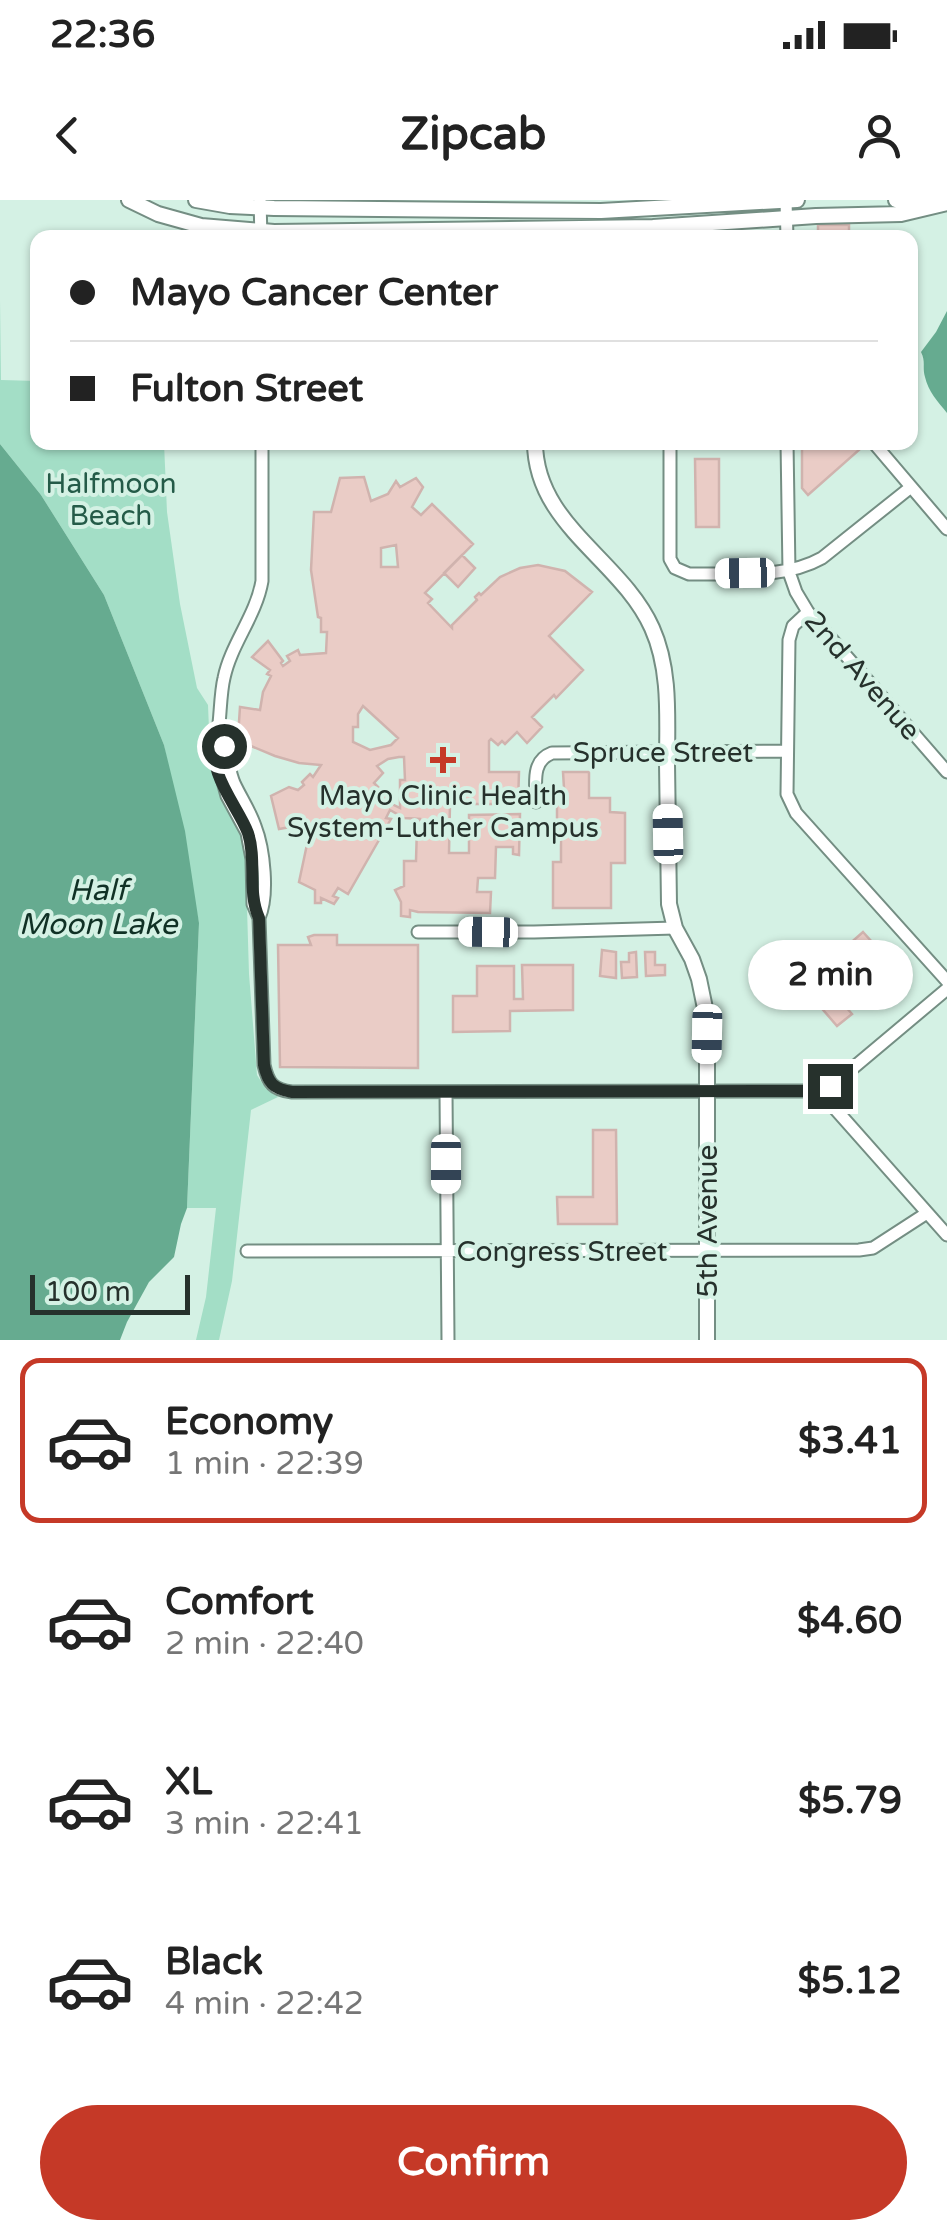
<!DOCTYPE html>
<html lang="en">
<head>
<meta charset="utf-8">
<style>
  :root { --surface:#fff; --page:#f6f6f6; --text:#222; --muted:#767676; --line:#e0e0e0; --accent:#c53927 }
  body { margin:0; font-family:"Varela Round",sans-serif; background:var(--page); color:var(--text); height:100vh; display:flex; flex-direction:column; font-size:38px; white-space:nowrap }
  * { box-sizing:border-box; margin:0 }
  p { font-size:32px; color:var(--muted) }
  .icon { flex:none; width:55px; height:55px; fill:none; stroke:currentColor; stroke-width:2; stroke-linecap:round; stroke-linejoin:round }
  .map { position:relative; height:1140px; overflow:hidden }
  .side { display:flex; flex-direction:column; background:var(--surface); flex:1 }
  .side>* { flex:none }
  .hud { position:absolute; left:30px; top:30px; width:888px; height:220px; border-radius:20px; box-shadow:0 2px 8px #0004; display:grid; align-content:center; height:220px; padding:0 40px; background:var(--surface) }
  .scale { position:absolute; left:30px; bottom:25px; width:160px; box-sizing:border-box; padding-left:10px; border:5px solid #26312c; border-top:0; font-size:28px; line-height:35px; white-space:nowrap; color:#26312c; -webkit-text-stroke:8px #d4f1e4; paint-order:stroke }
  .end { position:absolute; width:45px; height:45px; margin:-22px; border:12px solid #26312c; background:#fff; box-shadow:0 0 0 5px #fff }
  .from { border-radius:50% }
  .bubble { position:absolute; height:70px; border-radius:35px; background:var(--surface); box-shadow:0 2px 8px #0004; font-size:32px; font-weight:800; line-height:70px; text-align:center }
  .car { position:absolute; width:30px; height:60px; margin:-30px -15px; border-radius:12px; box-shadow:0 0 8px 2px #0007; background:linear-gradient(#fff 24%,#345 0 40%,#fff 0 76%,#345 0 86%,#fff 0) }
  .hud b { display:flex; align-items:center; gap:35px; height:95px; font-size:38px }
  .hud b+b { border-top:2px solid var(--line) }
  .hud i { width:25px; height:25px; background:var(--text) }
  ul { padding:18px 0 0; list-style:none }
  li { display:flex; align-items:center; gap:30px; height:165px; margin:0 20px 15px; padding:0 20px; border:5px solid transparent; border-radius:20px }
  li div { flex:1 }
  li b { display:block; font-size:38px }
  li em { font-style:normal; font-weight:800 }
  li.on { border-color:var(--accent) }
  li>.icon { width:90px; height:90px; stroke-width:1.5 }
  .primary-button { display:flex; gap:20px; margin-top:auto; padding:20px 40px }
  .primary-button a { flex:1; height:115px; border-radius:60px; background:var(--accent); color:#fff; font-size:40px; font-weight:800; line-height:115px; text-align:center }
  .status { display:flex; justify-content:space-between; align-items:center; height:70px; padding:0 50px; background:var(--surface); direction:ltr }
  .status svg { height:28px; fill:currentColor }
  header { display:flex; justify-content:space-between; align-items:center; height:130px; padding:0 40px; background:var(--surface); font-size:45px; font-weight:800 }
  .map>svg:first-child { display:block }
  .green { fill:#a3dec6 }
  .water { fill:#66ab90 }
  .building { fill:#eaccc6; stroke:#d0b3ae; stroke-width:2.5; fill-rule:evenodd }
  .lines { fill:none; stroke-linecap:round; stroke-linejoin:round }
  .minor-casing { stroke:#748e83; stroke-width:15 }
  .major-casing { stroke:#748e83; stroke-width:18 }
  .minor { stroke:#fff; stroke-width:11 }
  .major { stroke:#fff; stroke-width:14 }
  .route { stroke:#26312c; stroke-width:12 }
  .poi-dot { fill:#c53927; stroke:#d4f1e4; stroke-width:4 }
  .labels { text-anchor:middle; stroke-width:8; stroke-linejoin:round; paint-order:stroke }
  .park-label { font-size:28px; fill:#245b48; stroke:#d4f1e4 }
  .street-label { font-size:28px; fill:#26312c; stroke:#d4f1e4 }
  .poi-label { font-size:28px; fill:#26312c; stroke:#d4f1e4 }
  .water-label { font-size:30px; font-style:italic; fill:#103125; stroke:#d4f1e4 }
</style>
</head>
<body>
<div class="status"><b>22:36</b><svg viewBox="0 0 49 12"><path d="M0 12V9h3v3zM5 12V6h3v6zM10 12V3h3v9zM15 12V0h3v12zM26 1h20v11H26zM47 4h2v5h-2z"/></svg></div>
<header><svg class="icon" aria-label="back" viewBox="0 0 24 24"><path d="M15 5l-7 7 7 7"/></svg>Zipcab<svg class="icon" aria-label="person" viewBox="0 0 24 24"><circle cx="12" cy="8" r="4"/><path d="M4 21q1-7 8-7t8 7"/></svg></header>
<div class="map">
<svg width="947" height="1140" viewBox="0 0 947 1140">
  <rect width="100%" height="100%" fill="#d4f1e4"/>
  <path class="green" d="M0,100L1,180L37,181L38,242L164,243L167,312L180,404L197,488L208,505L210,554L214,574L245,642L249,774L257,875L266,889L278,897L251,910L232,1081L219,1140H196L206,1097L216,1008H187L199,723L164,545L104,395L41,295L0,244Z"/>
  <path class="water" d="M947,111V213C938,202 928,191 925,177C922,167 926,162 921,152L936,132Z
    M0,244L41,295L104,395L164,545L185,631L199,723L187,1008L181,1024L174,1057L149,1082L127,1122L120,1140H0Z"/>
  <path class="building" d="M818,25H849V38H818Z
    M802,242H852L859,250L808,295L802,288Z
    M695,259H719V327H696Z
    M364,277L371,301L388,294L396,281L400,287L416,278L423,287L412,307L421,315L432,304L473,344L425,393L432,399L428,403L452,428V425L477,400L475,397L479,393L481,395L500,377L520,368L538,365L565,371L592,392L549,436L583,470L556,498L554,495L532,517L542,527L527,543L517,532L505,544L502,541L498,545L491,539L489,541V572H519L518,604H450L449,653H469V615L520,614L519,655L513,654V647H496L495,678H478L477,692H491L490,713L418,712L410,710V717L401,716V702L395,690L404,686V661H416L417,626H420V619L404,618L390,610L386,618L391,619L348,694L338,688L333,696L338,698L334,704L321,698V703H315V690L299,682L309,635L297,634L296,626L279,629L271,596L289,587L298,590L304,585L302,582L310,574L313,577L321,565L299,563L275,556L239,541L240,538L238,537L240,507L260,510L263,492L271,476L267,474L270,470L252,457L268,441L283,461L281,463L283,466L290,461L287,456L298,450L300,455L326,453L327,432H321V418L318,417L311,370L314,312H331L340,278ZM396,345L398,367H381V348ZM363,506L398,538L391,545L370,550L353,542V527H358V514ZM399,557H404L405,580H400V608L388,602L389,598L374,583L383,573L377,566L388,559Z
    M462,355L475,368L458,387L444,373Z
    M563,572H589V598H610V612L625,613V663H611V708H553V662H561V634H557V588H564Z
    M863,732L909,783L885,804L839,753Z
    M314,735H337V745H418V868L280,867L278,745H311L308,737Z
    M602,750L616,752V778L600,776Z
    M636,752L637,777L622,778L621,762H629V753Z
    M645,752H655V765H665V775L646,776Z
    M522,765H573V810L510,811V831L453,832V796H477V766H514V799H523Z
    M830,780L844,795L839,799L852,814L837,826L812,797Z
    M593,930H616L617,1024H558L557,997H593Z"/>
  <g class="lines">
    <g class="minor-casing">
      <path id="minor" d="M260,0L261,38
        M786,0L787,38
        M262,242V381C256,416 231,444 224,478C219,498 221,534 214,549L227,596L247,633L252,659L253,704L259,718L264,865C268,883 273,890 292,892L809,891L822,894L947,789
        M670,242V359L675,368L689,374C733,373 783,380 822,358L911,287
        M787,242L789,372L796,392L808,412L947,572
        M873,242L947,329
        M808,412L793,426L789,440L787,594L796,613L947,781
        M218,540C228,552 228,569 234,583C241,598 250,611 255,626C264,649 269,695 259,718
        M536,602C536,583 531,561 552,553L787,551
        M418,732H534L675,728
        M446,892L448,1140
        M822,894L947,1035
        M247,1051L859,1050L873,1048L927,1013"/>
    </g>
    <g class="major-casing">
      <path id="major" d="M129,0L158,14L201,26L274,32L653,27L816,16L901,14L947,3
        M196,0L230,6L274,8L601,11L797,0
        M896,0L925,5
        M535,242C535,325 621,359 652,428C671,470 667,519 667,565C668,611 668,657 669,704L675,728L692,759L699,779L707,818V1140"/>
    </g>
    <use href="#minor" class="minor"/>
    <use href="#major" class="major"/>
  </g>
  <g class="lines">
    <path class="route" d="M224,546L218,540C204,570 238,606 248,633C257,661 247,691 259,718L264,865C268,883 273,889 292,892L809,891L822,894L830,886"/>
  </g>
  <path class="poi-dot" d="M438 545h10v10h10v10h-10v10h-10v-10h-10v-10h10z"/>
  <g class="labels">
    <g class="park-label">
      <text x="111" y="293">Halfmoon<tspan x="111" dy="32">Beach</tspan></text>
    </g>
    <g class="street-label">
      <text transform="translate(863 475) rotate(49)" y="10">2nd Avenue</text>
      <text x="663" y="562">Spruce Street</text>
      <text transform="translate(707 1021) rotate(-90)" y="10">5th Avenue</text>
      <text x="562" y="1061">Congress Street</text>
    </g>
    <g class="poi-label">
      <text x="443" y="605">Mayo Clinic Health<tspan x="443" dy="32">System-Luther Campus</tspan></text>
    </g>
    <g class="water-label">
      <text x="98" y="700">Half<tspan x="98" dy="34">Moon Lake</tspan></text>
    </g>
  </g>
</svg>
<div class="scale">100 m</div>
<i class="end from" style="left:224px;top:546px"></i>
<i class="end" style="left:830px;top:886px"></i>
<div class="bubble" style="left:748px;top:740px;width:165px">2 min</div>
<i class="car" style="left:745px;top:373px;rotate:269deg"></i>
<i class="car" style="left:668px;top:634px;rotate:359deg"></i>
<i class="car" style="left:488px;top:732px;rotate:271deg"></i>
<i class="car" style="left:707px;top:834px;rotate:181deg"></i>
<i class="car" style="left:446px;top:964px;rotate:180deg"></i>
<div class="hud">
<b><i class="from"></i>Mayo Cancer Center</b>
<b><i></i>Fulton Street</b>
</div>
</div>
<section class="side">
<ul>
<li class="on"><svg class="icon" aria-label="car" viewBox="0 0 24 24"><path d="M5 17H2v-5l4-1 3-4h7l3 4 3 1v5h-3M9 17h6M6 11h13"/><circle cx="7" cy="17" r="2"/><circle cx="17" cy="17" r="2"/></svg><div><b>Economy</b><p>1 min · 22:39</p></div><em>$3.41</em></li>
<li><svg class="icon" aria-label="car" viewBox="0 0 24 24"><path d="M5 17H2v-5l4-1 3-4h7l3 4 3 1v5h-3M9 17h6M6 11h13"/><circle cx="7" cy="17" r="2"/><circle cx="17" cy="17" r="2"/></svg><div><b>Comfort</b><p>2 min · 22:40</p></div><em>$4.60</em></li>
<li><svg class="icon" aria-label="car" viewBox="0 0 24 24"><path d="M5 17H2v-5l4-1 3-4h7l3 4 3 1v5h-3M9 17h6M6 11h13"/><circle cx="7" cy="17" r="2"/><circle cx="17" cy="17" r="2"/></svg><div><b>XL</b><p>3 min · 22:41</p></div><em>$5.79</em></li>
<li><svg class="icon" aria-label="car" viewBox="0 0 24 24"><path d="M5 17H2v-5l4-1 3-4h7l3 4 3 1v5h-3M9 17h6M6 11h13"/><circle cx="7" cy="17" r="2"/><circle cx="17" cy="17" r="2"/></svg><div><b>Black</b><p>4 min · 22:42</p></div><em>$5.12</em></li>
</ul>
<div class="primary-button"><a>Confirm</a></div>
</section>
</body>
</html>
